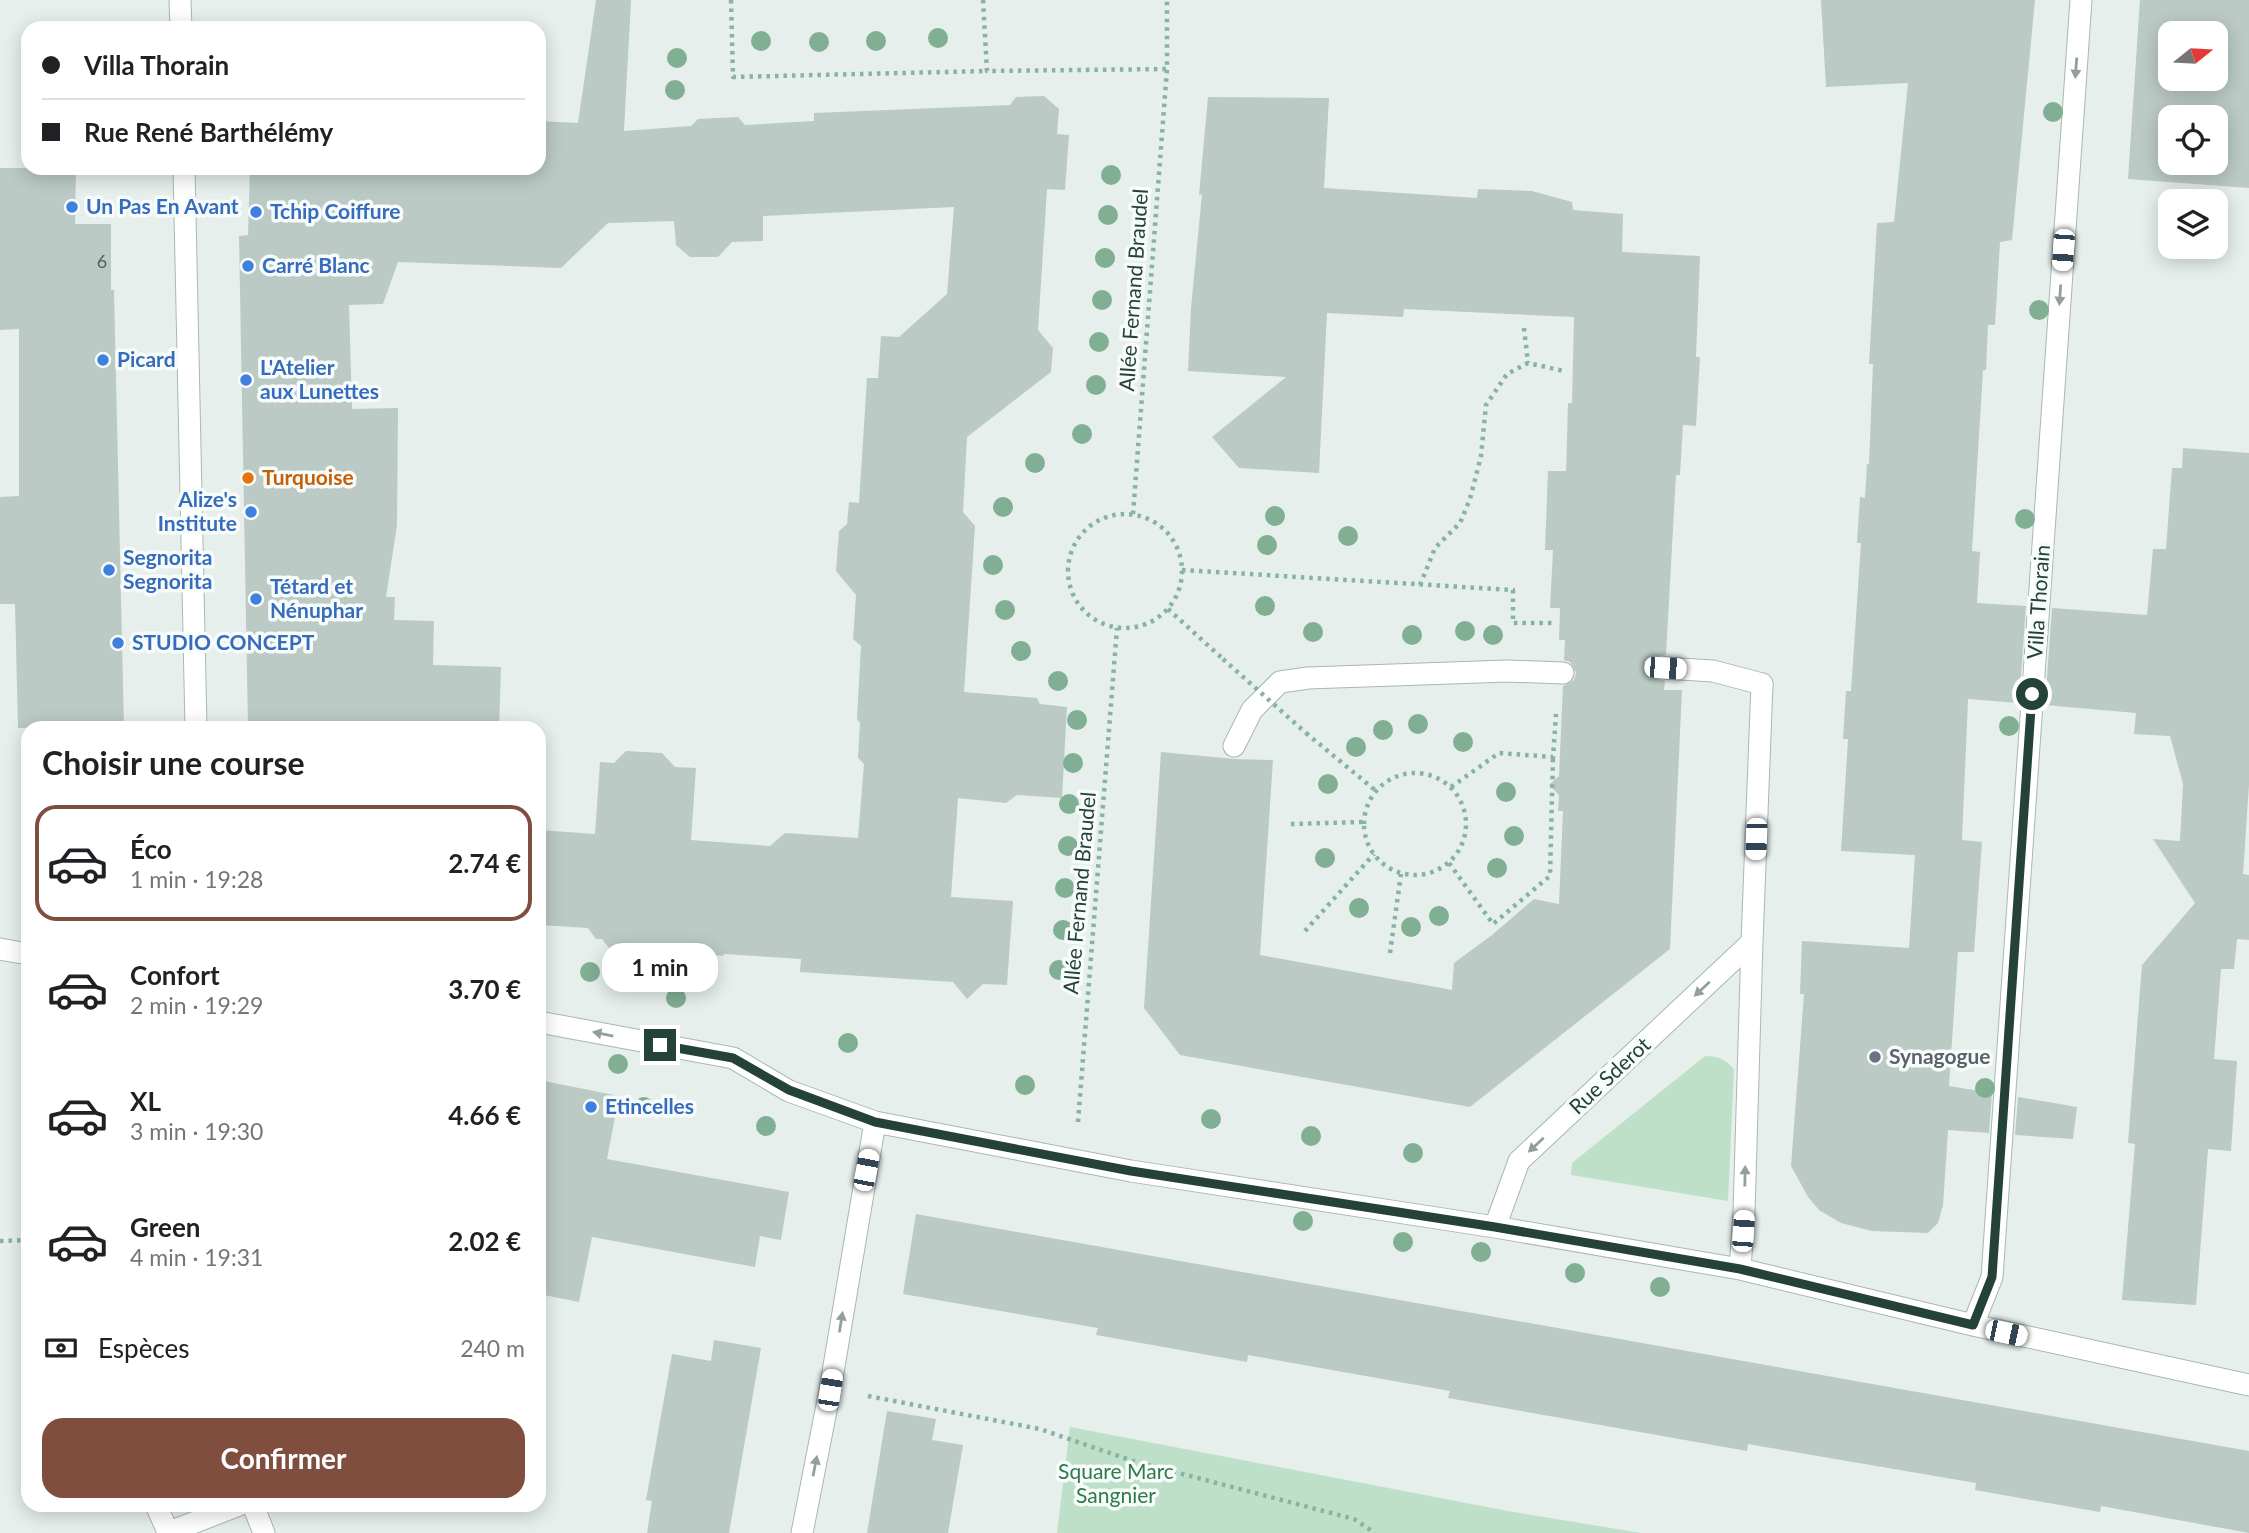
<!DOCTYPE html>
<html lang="fr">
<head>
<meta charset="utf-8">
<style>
  :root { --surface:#fff; --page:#f6f6f6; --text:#202124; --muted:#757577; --line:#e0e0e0; --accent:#7f4e3f }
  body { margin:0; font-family:Lato,sans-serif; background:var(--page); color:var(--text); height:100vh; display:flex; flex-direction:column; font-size:26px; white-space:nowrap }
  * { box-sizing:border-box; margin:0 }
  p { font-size:23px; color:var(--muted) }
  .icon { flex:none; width:38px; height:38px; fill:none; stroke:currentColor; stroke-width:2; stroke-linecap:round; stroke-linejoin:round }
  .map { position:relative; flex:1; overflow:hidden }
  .drawer { position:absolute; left:21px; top:721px; width:525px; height:791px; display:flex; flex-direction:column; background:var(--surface); border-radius:21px; box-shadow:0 4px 18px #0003 }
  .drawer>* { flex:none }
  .top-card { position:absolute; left:21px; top:21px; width:525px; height:154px; border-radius:21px; box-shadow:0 4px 18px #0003; display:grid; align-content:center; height:154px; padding:0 21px; background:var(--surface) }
  .needle { width:46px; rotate:72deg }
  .buttons { position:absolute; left:2158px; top:21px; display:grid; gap:14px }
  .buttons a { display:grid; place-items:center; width:70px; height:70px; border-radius:14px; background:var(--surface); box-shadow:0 4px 18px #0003; font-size:35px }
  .end { position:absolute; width:32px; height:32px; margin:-16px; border:9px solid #24423a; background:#fff; box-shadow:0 0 0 4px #fff }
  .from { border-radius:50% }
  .bubble { position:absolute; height:49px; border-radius:21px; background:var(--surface); box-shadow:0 4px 18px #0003; font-size:23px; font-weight:700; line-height:49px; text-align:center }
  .car { position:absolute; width:21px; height:42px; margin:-21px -10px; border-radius:9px; box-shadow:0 0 5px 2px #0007; background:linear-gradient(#fff 24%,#345 0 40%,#fff 0 76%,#345 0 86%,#fff 0) }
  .top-card b { display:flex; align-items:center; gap:24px; height:66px; font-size:26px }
  .top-card b+b { border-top:2px solid var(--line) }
  .top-card i { width:18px; height:18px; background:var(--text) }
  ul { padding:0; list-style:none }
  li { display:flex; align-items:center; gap:21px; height:116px; margin:0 14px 10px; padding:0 7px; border:4px solid transparent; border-radius:21px }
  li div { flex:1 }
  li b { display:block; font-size:26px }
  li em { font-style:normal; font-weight:700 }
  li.active { border-color:var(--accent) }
  li>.icon { width:63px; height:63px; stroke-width:1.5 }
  h2 { padding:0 21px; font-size:32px; line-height:84px }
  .pay { display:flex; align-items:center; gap:18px; height:77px; padding:0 21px; font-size:26px }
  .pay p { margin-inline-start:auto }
  .primary-button { display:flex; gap:14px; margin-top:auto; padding:14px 21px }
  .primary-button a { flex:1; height:80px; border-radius:21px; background:var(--accent); color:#fff; font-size:28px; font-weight:700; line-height:80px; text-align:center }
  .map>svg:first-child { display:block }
  .green { fill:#bfe0c8 }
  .building { fill:#bbcac4; fill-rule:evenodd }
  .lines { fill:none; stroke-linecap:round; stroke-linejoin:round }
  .service-casing { stroke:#a8b8b2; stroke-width:23 }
  .minor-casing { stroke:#a8b8b2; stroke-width:23 }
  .secondary-casing { stroke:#a4bbb3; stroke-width:23 }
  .path { stroke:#86b3a5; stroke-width:4.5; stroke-dasharray:3.5 5; stroke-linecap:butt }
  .service { stroke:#fff; stroke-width:21 }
  .minor { stroke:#fff; stroke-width:21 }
  .secondary { stroke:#fff; stroke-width:21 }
  .path-bridge { stroke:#86b3a5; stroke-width:4.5; stroke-dasharray:3.5 5; stroke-linecap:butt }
  .tree { fill:#80af93 }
  .oneway { fill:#92a09c }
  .route { stroke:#24423a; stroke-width:9 }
  .shop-dot { fill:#3f7fe0; stroke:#f7fbf9; stroke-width:2.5 }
  .food-dot { fill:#e8710a; stroke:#f7fbf9; stroke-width:2.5 }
  .worship-dot { fill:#6b7280; stroke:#f7fbf9; stroke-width:2.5 }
  .labels { text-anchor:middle; stroke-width:7; stroke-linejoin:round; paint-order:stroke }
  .number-label { font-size:18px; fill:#4a645c }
  .shop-label { font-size:21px; font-weight:bold; fill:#366cbe; stroke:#f7fbf9; text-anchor:start }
  .street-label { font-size:21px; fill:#24423a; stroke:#f7fbf9 }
  .food-label { font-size:21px; font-weight:bold; fill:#c56008; stroke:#f7fbf9; text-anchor:start }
  .worship-label { font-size:21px; font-weight:bold; fill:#5b616d; stroke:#f7fbf9; text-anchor:start }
  .park-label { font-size:21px; fill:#2d7a4b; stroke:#f7fbf9 }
</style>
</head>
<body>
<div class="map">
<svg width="2249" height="1533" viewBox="0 0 2249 1533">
  <rect width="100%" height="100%" fill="#e6efeb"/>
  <path class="green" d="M1705,1056C1718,1056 1725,1059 1734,1069L1728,1201L1571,1175L1572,1163Z
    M1070,1427L1508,1511L1641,1533H1057Z"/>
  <path class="building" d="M596,0H631L624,131L691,126L698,119L738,117L745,125L814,121V113L1010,105L1016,97L1044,96L1059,109L1057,134L1069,135L1065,190L1047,189L1038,330L1053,348L1051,372L967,437L963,512L975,526L964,692L1037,698L1040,704L1067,707L1062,798L1017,795L1006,803L958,798L951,897L1013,901L1007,985L983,984L967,999L953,982L800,972L801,959L724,954L723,956L630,948L618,960L602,939H596L588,928L539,925V830L595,834L600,762L614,763L626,751L662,753L675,767L696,768L691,840L770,846L785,833L858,838L864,764L858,758L860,723L857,719L861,646L853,639L856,595L836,571L839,531L847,524L849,502L859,503L867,378H878L881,336L899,337L947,294L954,207L763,216V241L732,242L718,257H690L676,245L674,221L608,223L561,268L398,262L383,304L349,305L352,409L398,408L397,525L386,597H395L394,620L434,621L433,665L501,667L499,728H248L239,236L248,235L250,168H539V121L578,123Z
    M1821,0H2035L2012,240L2000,242L1995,325H1988L1986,370H1983L1972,551L1980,552L1977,603L2026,606L2019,703L1968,699L1962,840L1982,842L1974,952H1958L1949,1086L1992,1093L1989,1133L1948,1130L1943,1205L1938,1223L1928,1233L1872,1231L1841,1223L1819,1210L1808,1197L1791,1166L1804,994H1800L1802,941L1909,948L1915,855L1841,851L1848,739H1843L1846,691H1851L1861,543H1857L1860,497L1865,498L1867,464H1869L1873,364H1869L1877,223L1894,222L1908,83L1826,87Z
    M2140,0H2249V188L2128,179ZM2170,33H2216V79H2170ZM2170,117H2216V163H2170Z
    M1208,97L1329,98L1324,188L1477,198L1478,189L1532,191L1572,202L1573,210L1623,214L1622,252L1700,256L1696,357H1700L1696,426L1683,425L1680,475H1676L1666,655L1660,656L1655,660L1652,668L1657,678L1665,681L1664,690H1682L1670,949L1470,1107L1180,1055L1144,1008L1161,752L1234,759L1273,760L1260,955L1452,990L1454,963L1492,935L1534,899L1559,904L1563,811H1558L1559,795L1549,785L1559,776L1563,686L1574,680L1576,673L1570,662L1564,660L1565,640H1559L1560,608H1550L1553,550H1545L1548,471H1566L1568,403H1572L1574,317L1404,309L1403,317L1327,313L1319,473L1239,468L1212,437L1286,377L1188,371L1191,308L1202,194L1199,195Z
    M0,168H76L75,224H111V290H114L124,728H18L15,604H0V497L19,496V329L0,330Z
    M2183,448L2249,453V785L2243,874L2249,875V940L2237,939L2234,969H2221L2214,1059L2237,1061L2231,1151L2208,1149L2196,1305L2122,1300L2135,1144L2128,1143L2142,965L2195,903L2153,839L2180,841L2183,784L2170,736L2134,734L2136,713L2045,705L2052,608L2147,615L2153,549H2166L2172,468H2182Z
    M539,1080L619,1096L607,1159L789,1192L781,1240L760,1236L755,1267L592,1237L579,1302L539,1294Z
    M2018,1097L2077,1107L2073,1139L2015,1135Z
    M916,1214L2249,1451V1533L2101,1506L2100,1512L2037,1501L1975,1490L1976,1483L1748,1444L1747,1451L1510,1409L1448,1398L1450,1391L1248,1355L1247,1362L1158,1346L1096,1335L1098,1328L903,1294Z
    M714,1340L761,1348L729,1533H647L652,1501L646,1500L672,1354L711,1361Z
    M887,1411L936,1419L932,1440L963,1445L948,1533H867Z"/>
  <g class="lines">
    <g class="service-casing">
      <path id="service" d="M1665,668L1713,671L1762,684
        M1234,746L1252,710L1280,682L1308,678L1507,671L1563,673
        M156,1505L168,1532
        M167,1533L239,1505"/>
    </g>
    <g class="minor-casing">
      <path id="minor" d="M0,949L28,954
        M539,1022L733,1058L789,1091L875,1122L1131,1171L1495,1227L1740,1269L1973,1325L2249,1385
        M1495,1227L1519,1161L1752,942
        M1740,1269L1744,1212L1752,942L1762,684
        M1973,1325L1992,1277L2081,0
        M802,1533L830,1390L875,1122"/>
    </g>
    <g class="secondary-casing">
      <path id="secondary" d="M180,0L181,28
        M184,168L196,728
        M253,1505L264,1533"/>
    </g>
    <path class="path" d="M731,0L733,77L987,71
      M983,0L987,71L1166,69
      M1524,328L1528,363
      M1068 571a57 57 0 1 1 114 0a57 57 0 1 1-114 0Z
      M1133,514L1167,69V0
      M1182,570L1513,590V623H1552
      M1420,585L1435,548L1460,523L1470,499L1481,456L1486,405L1507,374L1528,363L1564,371
      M1168,609L1223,659
      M1306,733L1375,790
      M1364 824a51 51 0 1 1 102 0a51 51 0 1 1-102 0Z
      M1451,787L1499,753L1553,757L1556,714
      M1291,824L1363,822
      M1449,863L1493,924L1550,876L1553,757
      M1305,931L1374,854
      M1390,953L1401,874
      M1078,1122L1117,628
      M0,1241L28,1240
      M868,1396L1040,1429L1133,1461L1354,1519L1375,1533"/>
    <use href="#service" class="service"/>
    <use href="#minor" class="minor"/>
    <use href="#secondary" class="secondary"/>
    <path class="path-bridge" d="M1223,659L1306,733"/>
  </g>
  <g class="tree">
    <circle cx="938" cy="38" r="10"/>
    <circle cx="761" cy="41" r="10"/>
    <circle cx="876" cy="41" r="10"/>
    <circle cx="819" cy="42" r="10"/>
    <circle cx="677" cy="58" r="10"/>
    <circle cx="675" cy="90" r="10"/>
    <circle cx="2053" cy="112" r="10"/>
    <circle cx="1111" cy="175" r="10"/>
    <circle cx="1108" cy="215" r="10"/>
    <circle cx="1105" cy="258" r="10"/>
    <circle cx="1102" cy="300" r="10"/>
    <circle cx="2039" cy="310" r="10"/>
    <circle cx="1099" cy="342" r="10"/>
    <circle cx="1096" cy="385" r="10"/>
    <circle cx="1082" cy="434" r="10"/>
    <circle cx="1035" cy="463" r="10"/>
    <circle cx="1003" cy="507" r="10"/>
    <circle cx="1275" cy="516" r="10"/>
    <circle cx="2025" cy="519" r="10"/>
    <circle cx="1348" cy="536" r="10"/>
    <circle cx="1267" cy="545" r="10"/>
    <circle cx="993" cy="565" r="10"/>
    <circle cx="1265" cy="606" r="10"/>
    <circle cx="1005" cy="610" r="10"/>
    <circle cx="1465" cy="631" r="10"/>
    <circle cx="1313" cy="632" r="10"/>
    <circle cx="1412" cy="635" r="10"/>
    <circle cx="1493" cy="635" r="10"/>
    <circle cx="1021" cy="651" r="10"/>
    <circle cx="1058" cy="681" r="10"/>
    <circle cx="1077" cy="720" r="10"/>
    <circle cx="1418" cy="724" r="10"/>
    <circle cx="2009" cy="726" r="10"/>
    <circle cx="1383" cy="730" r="10"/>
    <circle cx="1463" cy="742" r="10"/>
    <circle cx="1356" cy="747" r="10"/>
    <circle cx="1073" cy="763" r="10"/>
    <circle cx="1328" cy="784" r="10"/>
    <circle cx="1506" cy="792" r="10"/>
    <circle cx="1069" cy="804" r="10"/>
    <circle cx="1514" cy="836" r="10"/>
    <circle cx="1068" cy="846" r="10"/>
    <circle cx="1325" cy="858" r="10"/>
    <circle cx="1497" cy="868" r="10"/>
    <circle cx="1065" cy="888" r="10"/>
    <circle cx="1359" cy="908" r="10"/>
    <circle cx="1439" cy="916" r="10"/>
    <circle cx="1411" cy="927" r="10"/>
    <circle cx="1063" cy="930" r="10"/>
    <circle cx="1059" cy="970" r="10"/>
    <circle cx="590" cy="972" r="10"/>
    <circle cx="676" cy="998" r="10"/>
    <circle cx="848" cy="1043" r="10"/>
    <circle cx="618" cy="1064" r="10"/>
    <circle cx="1025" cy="1085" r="10"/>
    <circle cx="1985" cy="1088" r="10"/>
    <circle cx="644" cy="1107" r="10"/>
    <circle cx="1211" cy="1119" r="10"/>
    <circle cx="766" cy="1126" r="10"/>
    <circle cx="1311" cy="1136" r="10"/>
    <circle cx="1413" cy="1153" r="10"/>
    <circle cx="1303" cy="1221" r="10"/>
    <circle cx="1403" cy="1242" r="10"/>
    <circle cx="1481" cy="1252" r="10"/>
    <circle cx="1575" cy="1273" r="10"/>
    <circle cx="1660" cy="1287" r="10"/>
  </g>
  <defs><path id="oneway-solid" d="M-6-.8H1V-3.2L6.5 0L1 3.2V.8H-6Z" transform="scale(1.75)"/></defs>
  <g class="oneway">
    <use href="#oneway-solid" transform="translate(2076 68) rotate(94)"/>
    <use href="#oneway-solid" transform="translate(2060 295) rotate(94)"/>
    <use href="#oneway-solid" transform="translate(1702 989) rotate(137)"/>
    <use href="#oneway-solid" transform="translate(603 1034) rotate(-169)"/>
    <use href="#oneway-solid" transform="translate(1536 1145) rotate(137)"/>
    <use href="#oneway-solid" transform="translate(1745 1176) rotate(-89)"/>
    <use href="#oneway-solid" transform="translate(841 1322) rotate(-81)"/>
    <use href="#oneway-solid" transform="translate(815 1466) rotate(-79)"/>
  </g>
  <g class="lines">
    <path class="route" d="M660,1045L733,1058L789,1090L875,1122L1131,1171L1495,1227L1740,1269L1973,1325L1992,1277L2032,694"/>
  </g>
  <g class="shop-dot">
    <circle cx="72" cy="207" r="7"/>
    <circle cx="256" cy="212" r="7"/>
    <circle cx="248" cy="266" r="7"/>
    <circle cx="103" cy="360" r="7"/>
    <circle cx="246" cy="380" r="7"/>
    <circle cx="251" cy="512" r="7"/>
    <circle cx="109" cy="570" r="7"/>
    <circle cx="256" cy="599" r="7"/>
    <circle cx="118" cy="643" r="7"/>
    <circle cx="591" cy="1107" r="7"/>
  </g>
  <circle class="food-dot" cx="248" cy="478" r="7"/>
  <circle class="worship-dot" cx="1875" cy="1057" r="7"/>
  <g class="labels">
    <g class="number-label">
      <text x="102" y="268">6</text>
    </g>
    <g class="shop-label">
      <text x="86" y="214">Un Pas En Avant</text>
      <text x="270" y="219">Tchip Coiffure</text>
      <text x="262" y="273">Carré Blanc</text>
      <text x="117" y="367">Picard</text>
      <text x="260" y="375">L'Atelier<tspan x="260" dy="24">aux Lunettes</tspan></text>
      <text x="237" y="507" text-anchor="end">Alize's<tspan x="237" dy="24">Institute</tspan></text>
      <text x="123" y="565">Segnorita<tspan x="123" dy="24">Segnorita</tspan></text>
      <text x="270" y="594">Tétard et<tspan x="270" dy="24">Nénuphar</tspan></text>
      <text x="132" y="650">STUDIO CONCEPT</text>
      <text x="605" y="1114">Etincelles</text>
    </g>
    <g class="street-label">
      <text transform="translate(1134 290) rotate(-86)" y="7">Allée Fernand Braudel</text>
      <text transform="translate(2039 602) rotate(-86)" y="7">Villa Thorain</text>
      <text transform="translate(1080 893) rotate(-85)" y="7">Allée Fernand Braudel</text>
      <text transform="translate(1610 1076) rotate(-43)" y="7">Rue Sderot</text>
    </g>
    <g class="food-label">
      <text x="262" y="485">Turquoise</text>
    </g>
    <g class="worship-label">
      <text x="1889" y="1064">Synagogue</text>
    </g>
    <g class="park-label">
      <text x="1116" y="1479">Square Marc<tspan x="1116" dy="24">Sangnier</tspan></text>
    </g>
  </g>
</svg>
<div class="buttons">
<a><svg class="needle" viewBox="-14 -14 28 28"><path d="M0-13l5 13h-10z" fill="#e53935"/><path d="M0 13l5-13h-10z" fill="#757577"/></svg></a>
<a><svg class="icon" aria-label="locate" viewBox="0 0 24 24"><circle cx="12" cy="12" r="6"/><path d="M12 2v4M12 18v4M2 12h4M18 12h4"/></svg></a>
<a><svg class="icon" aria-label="layers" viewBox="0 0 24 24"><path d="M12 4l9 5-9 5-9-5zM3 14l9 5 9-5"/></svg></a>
</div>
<i class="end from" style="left:2032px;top:694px"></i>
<i class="end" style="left:660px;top:1045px"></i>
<div class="bubble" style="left:602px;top:943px;width:116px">1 min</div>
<i class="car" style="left:2063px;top:250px;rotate:184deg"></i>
<i class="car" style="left:1665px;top:668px;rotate:94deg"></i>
<i class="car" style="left:1756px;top:839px;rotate:182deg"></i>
<i class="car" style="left:866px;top:1170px;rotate:11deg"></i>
<i class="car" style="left:1743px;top:1231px;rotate:4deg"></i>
<i class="car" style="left:2006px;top:1333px;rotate:102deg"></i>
<i class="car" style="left:830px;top:1390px;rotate:9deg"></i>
<div class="top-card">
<b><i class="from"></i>Villa Thorain</b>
<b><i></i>Rue René Barthélémy</b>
</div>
<section class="drawer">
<h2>Choisir une course</h2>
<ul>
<li class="active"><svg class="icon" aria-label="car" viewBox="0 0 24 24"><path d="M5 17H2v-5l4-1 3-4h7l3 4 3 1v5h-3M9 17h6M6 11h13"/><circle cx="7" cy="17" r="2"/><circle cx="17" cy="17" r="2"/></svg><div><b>Éco</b><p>1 min · 19:28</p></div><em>2.74 €</em></li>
<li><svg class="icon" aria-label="car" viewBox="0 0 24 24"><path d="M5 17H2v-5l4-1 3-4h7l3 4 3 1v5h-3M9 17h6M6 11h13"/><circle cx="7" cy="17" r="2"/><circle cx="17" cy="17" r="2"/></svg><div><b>Confort</b><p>2 min · 19:29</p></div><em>3.70 €</em></li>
<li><svg class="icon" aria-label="car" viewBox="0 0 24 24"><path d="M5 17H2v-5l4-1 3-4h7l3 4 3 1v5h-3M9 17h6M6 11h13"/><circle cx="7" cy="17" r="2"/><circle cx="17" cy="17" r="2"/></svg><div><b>XL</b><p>3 min · 19:30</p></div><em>4.66 €</em></li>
<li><svg class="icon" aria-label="car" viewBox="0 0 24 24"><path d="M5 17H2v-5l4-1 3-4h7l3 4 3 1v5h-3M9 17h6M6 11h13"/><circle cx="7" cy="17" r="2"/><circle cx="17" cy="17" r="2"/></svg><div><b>Green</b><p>4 min · 19:31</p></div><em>2.02 €</em></li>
</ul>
<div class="pay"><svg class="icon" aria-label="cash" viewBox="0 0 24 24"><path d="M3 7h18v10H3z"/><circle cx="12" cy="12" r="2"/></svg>Espèces<p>240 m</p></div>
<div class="primary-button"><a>Confirmer</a></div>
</section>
</div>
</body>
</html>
